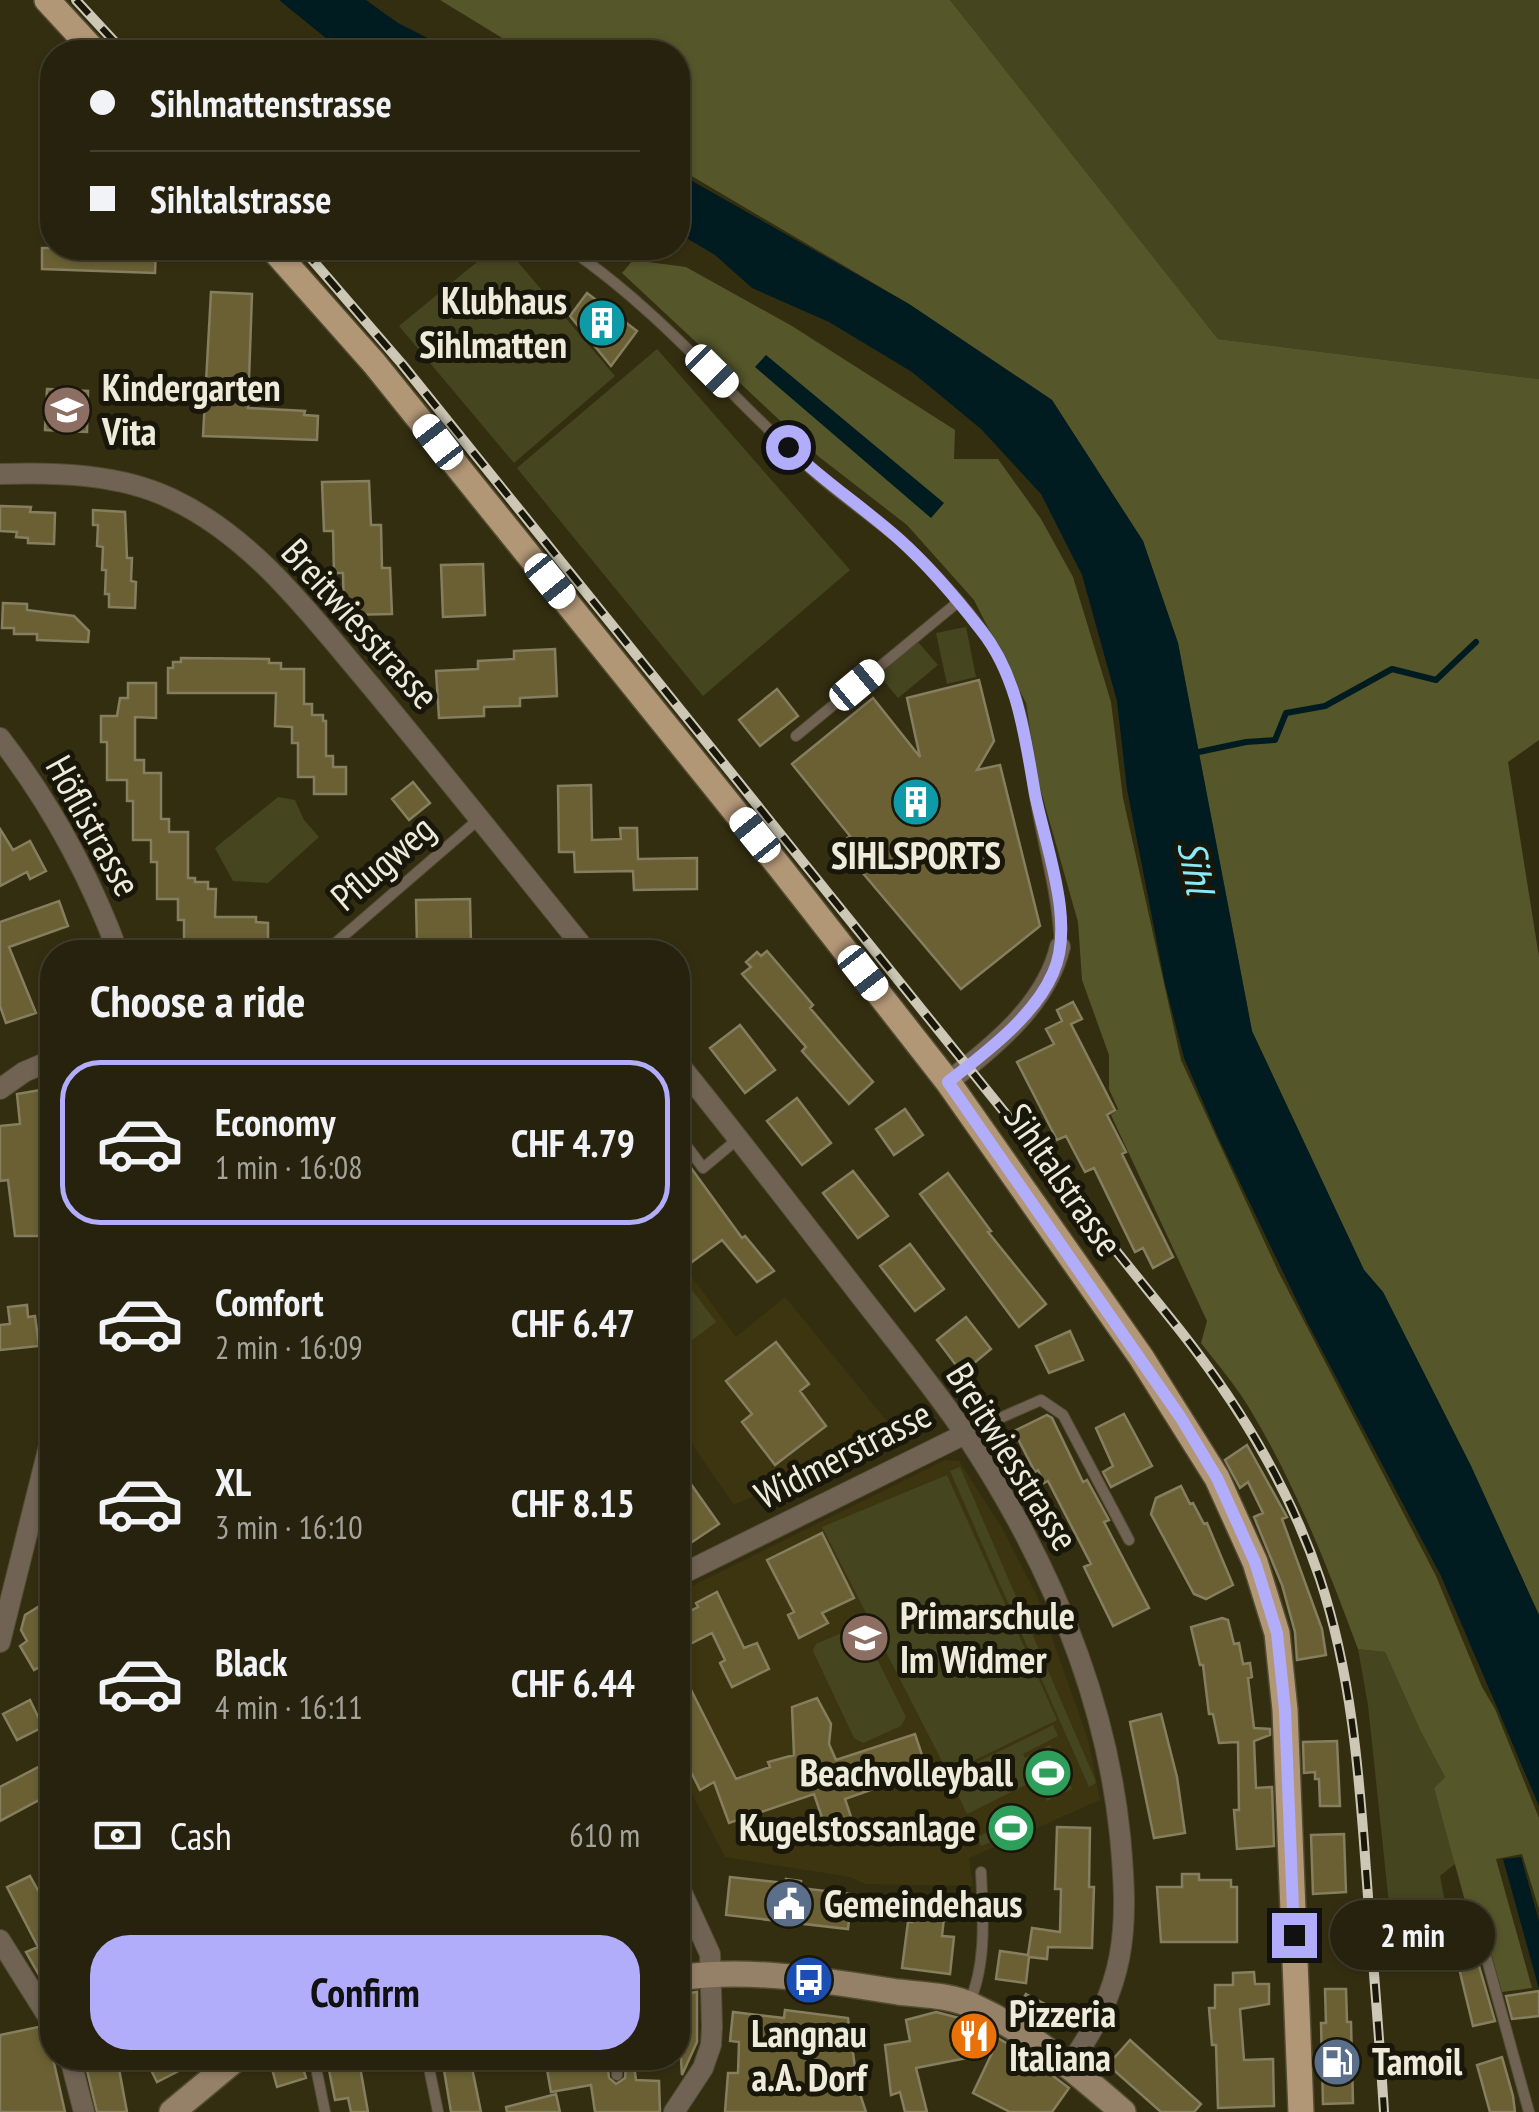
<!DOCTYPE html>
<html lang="en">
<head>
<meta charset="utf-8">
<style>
  :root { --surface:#27220d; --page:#332f1b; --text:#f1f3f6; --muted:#a4a49d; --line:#433f2e; --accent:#b1adfa }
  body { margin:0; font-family:"PT Sans Narrow",sans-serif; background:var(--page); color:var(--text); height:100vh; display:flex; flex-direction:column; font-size:38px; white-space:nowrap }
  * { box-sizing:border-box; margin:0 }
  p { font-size:32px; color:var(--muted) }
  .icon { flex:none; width:55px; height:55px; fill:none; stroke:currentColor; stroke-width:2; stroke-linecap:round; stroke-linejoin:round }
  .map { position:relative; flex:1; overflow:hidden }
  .side { position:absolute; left:40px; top:940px; width:650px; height:1130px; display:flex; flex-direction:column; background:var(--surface); border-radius:40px; box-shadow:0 2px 8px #0004,0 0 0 2px var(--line) }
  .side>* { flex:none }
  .hud { position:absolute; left:40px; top:40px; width:650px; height:220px; border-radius:40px; box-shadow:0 2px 8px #0004,0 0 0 2px var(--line); display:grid; align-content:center; height:220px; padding:0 50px; background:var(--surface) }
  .end { position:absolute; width:45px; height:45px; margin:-22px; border:12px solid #b1adfa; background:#111; box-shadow:0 0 0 5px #111 }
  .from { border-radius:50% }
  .bubble { position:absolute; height:70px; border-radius:35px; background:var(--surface); box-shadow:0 2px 8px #0004,0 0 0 2px var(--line); font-size:32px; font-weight:700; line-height:70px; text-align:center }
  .car { position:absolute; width:30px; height:60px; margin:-30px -15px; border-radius:12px; box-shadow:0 0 8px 2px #0007; background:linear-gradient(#fff 24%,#345 0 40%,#fff 0 76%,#345 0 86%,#fff 0) }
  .hud b { display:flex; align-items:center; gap:35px; height:95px; font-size:38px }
  .hud b+b { border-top:2px solid var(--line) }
  .hud i { width:25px; height:25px; background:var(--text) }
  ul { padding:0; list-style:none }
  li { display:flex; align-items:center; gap:30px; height:165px; margin:0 20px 15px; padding:0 30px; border:5px solid transparent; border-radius:40px }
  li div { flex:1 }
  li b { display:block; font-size:38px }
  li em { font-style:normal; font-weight:700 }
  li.active { border-color:var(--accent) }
  li>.icon { width:90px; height:90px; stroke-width:1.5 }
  h2 { padding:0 50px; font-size:45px; line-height:120px }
  .pay { display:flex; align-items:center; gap:25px; height:110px; padding:0 50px; font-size:38px }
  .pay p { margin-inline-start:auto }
  .cta { display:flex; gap:20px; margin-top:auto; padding:20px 50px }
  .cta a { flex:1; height:115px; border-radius:40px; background:var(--accent); color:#111; font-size:40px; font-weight:700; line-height:115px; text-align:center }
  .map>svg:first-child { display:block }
  .built { fill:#3d3510 }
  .green { fill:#454620 }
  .forest { fill:#55562a }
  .water { fill:#001c21 }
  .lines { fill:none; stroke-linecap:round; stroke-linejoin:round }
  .stream { stroke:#001c21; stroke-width:6 }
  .building { fill:#6a6034; stroke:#857e5f; stroke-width:2.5 }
  .lane-casing { stroke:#524c31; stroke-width:12 }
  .street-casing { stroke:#524c31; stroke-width:22 }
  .secondary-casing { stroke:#524c31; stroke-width:28 }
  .primary-casing { stroke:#524c31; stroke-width:28 }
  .lane { stroke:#706354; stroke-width:10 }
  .street { stroke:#706354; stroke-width:20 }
  .secondary { stroke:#958168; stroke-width:25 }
  .primary { stroke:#b29777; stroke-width:25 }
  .rail-casing { stroke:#ccc8b5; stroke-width:10 }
  .rail { stroke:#19160a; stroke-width:6; stroke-dasharray:19; stroke-linecap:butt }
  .route { stroke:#b1adfa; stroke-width:12 }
  .labels { text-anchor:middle; stroke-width:10; stroke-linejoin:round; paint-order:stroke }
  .poi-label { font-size:38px; font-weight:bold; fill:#eeebda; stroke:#19160a; text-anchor:start }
  .street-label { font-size:38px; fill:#eeebda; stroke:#19160a }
  .water-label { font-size:40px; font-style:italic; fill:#89eafa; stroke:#19160a }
</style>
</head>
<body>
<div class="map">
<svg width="1539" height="2112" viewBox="0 0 1539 2112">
  <rect width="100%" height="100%" fill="#342e11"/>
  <path class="built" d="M678,1258L736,1337L785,1297L895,1431L734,1505L678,1424Z
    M945,1460L959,1461L1002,1528L1037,1596L1088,1739L1100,1800L969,1858L973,1886L865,1884L850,1877L725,1857L691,1792L678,1795V1593Z"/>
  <path class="green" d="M950,0H1539V379L1218,339Z
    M494,248H506L615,376L514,463L399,326Z
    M657,349L850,570L703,696L517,468Z
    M966,627L976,677L947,684L936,633Z
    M918,642L938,665L898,698L879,675Z
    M278,797L295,800L304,820L319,837L268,883L233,881L215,848Z
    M678,1271L716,1322L678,1351Z
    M960,1467L1094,1777L1096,1783L1089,1787L950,1471Z
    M947,1475L1057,1720L948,1773L822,1527Z
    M860,1625L906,1717L901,1726L863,1743L854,1738L813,1651L816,1644Z
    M1358,1649L1385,1652L1420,1730L1445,1777L1434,1788L1456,1863L1440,1876L1448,1918L1423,1925L1429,1962L1396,1970L1368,1705Z
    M1053,1725L1058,1736L1023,1754L1025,1758L1050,1745L1072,1789L1047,1801L1036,1780L967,1814L949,1776Z
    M1026,1809L1033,1825L981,1846L977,1838Z"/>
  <path class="forest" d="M440,0H950L1218,339L1539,379V740L1508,762L1539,957V1615L1471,1466L1383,1292L1364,1270L1252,1031L1178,643L1143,541L1052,400L909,304L678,168V52H525Z
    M633,260L686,267L792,326L955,430L954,459H998L1041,519L1073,577L1111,702L1123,798L1181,1060L1278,1271L1436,1576L1482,1687L1495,1709L1539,1818V1909L1522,1854L1496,1859L1532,1988L1502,1992L1485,1931L1468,1912L1434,1788L1445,1777L1420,1730L1385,1652L1358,1649C1328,1568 1296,1486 1251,1411C1237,1387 1218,1365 1201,1343L1207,1321L1111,1115L1118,1109L1109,1089V1055L1082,980L1078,922L1038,781L1026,703L974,600L907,525L818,456L622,273Z"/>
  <path class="water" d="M279,0H366L398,23L455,52H343Z
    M678,173L909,304L1052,400L1143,541L1178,643L1252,1031L1364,1270L1383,1292L1471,1466L1539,1615V1806L1441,1576L1307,1322L1218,1137L1184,1058L1165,984L1127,789L1117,701L1082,575L1041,494L981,429L912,372L829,322L752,288L715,255L678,233Z
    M766,355L944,503L931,518L755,367Z
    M1521,1857L1539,1921V1989L1503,1859Z"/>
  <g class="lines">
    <path class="stream" d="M1194,753L1246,742L1275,740L1286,713L1325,706L1392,669L1436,680L1476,642"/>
  </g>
  <path class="building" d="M42,248H156L155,273L42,269Z
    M211,292L252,294L248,408L305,411L304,415L318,416L317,440L203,436Z
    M587,293L637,331L611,366L570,316Z
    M47,389L88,391L87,432L45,430Z
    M369,481L371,525H381L382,568H390L392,614L344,615L343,573H334L333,531H324L322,482Z
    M0,506L31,507L30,512L55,513L54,544L28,543V538L16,537L17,532L0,531Z
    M93,510L125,512L127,558H132L131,581L136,582L135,608L109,607V594H105L106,570H102L103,547L97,546L98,525H93Z
    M483,564L485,615L443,617L441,565Z
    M3,603L27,604V610L74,616L89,631L88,642L37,640V634H14V628H2Z
    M555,649L557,696L520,698V706L484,707V716L439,718L436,671L478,669V661L514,659V651Z
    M181,658L269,659V663H281V669H304V704H312V715H323V721H326V756H333V767H346V794H314V777H298V743H292V727L275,726L276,693H168V668H173V662H181Z
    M979,680L994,741L977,770L1000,765L1040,926L961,989L839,845L850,836L792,764L873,698L920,757L907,698Z
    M128,683H156V718L135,717V760H144V773H161V819H169V832H188V878H195V882H208V889H216L215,917H256V922L268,923V952H184V920H178V899H157V862H151V840H133V801H127V780H107V742H101V716H117L120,698H128Z
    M777,689L798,716L760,746L739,720Z
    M413,782L430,803L409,820L392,799Z
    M591,785L592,840L621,839L620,828H637L638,859L697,858V889L634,890L633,871L575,872L574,852H559L558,786Z
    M0,829L13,850L30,841L46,871L30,879L27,872L0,886Z
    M470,899L471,944L417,945L416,900Z
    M59,901L68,926L9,947L36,1013L6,1023L0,1006V922Z
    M767,951L813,1005L810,1008L873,1082L849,1104L802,1051L806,1047L742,974L751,967L746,962L757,952L761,956Z
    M1073,1002L1082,1019L1071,1024L1115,1110L1107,1115L1126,1152L1122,1154L1173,1257L1153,1268L1143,1248L1135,1252L1094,1168L1085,1172L1066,1136L1057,1140L1017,1062L1054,1044L1046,1029L1062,1021L1057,1010Z
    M740,1025L775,1070L745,1093L710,1048Z
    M52,1088V1236H15L8,1180L0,1181V1126L20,1124L17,1094Z
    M797,1098L831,1143L802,1165L767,1121Z
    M905,1109L923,1135L894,1155L876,1129Z
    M678,1150L742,1238L745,1236L774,1271L757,1282L722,1240L692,1262L678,1242Z
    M853,1171L888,1216L858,1238L823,1193Z
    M948,1173L991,1231L988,1232L1046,1304L1019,1327L920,1194Z
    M910,1244L944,1289L915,1311L880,1266Z
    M27,1305L28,1317L35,1316L39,1346L0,1350V1325L10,1324L8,1307Z
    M966,1317L991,1349L962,1373L937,1340Z
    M1070,1331L1083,1360L1049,1373L1036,1346Z
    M776,1342L809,1384L800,1391L826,1426L775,1465L742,1422L752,1414L726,1381Z
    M1124,1414L1152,1466L1111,1487L1103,1472L1113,1466L1096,1428Z
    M1047,1415L1052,1418L1083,1482L1087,1480L1109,1520L1104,1522L1149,1608L1113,1626L1084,1567L1091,1564L1048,1481L1044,1483L1038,1470L1035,1472L1014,1431Z
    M1247,1445L1287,1517L1282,1519L1322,1629L1326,1655L1297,1660L1295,1632L1282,1585L1254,1517L1263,1513L1248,1482L1240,1488L1225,1460Z
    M686,1477L719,1524L692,1542L678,1521V1483Z
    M1181,1486L1190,1504L1193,1503L1204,1524L1207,1523L1233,1585L1206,1599L1194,1594L1151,1514L1156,1498Z
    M822,1533L854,1598L822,1613L828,1623L799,1638L788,1615L794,1612L767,1560Z
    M717,1592L744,1648L757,1643L769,1669L732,1687L720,1663L725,1660L712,1633L682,1648L678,1639V1617L698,1607L696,1603Z
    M38,1607L52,1628V1660L34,1670L20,1646L27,1641L21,1630L25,1615Z
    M1222,1618L1228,1620L1234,1644L1239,1643L1243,1664L1250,1663L1252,1677L1248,1678L1254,1728L1270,1729V1735L1254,1741L1256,1788L1272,1787L1274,1846L1237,1849L1234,1810H1239L1238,1742L1219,1743L1213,1714H1209L1203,1665H1200L1191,1627Z
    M678,1664L736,1779L770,1767L768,1762L794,1755L792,1707L817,1698L831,1724L829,1744L836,1760L915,1734L927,1770L845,1799L854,1826L828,1835L814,1794L729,1823L714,1782L700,1790L678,1746Z
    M30,1700L43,1727L17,1740L3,1714Z
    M1161,1714L1177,1777L1185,1833L1154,1838L1130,1722Z
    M1337,1741L1340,1806H1320L1319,1779H1315V1772L1304,1773L1303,1742Z
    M48,1762L52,1771V1793L0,1821V1787Z
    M1057,1827L1090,1828L1089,1887H1094L1092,1948L1048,1947L1047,1959L1029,1957L1026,1983L996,1979L1000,1951L1028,1955L1032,1928L1060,1932L1061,1889H1055Z
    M1344,1834L1346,1892L1313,1894L1311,1835Z
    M1182,1874H1199V1880H1231V1887H1237V1942H1161L1157,1887H1182Z
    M30,1876L39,1892L45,1894L52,1918V1998L26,1952L38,1947L7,1887Z
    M730,1877L786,1883V1879L801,1881L800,1888L852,1894L848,1929L726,1915Z
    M914,1905L945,1908L942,1936L954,1937L950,1974L902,1968L908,1922H912Z
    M1477,1959L1495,2021L1473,2026L1458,1964Z
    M1254,1972L1255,1984H1269V2004L1240,2009L1244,2060L1273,2059L1274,2106L1218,2108L1216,2045H1212L1209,2008H1215V1985H1233V1973Z
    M1325,1989H1346L1347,2022H1351L1353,2103L1323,2104L1321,2023H1326Z
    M1539,1991V2016L1512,2019L1506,1996Z
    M697,1992V2042L682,2075L678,2011L686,2010L682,1994Z
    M1026,1994L1045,2004L1042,2009L1045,2011L1038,2024L1016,2010Z
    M785,2010L848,2018L858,2088L866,2112H725L728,2073H738L739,2042L730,2041L733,2012L784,2018Z
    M936,2012L959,2018L989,2033L1020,2051L1069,2088L1052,2112H1010L973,2093L992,2053L916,2068L927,2112H905L900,2092L891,2095L885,2045L910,2041L906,2020Z
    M38,2027L48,2036L65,2112H0V2035Z
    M1130,2040L1201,2104L1194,2112H1161L1108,2065Z
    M1502,2057L1513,2096L1515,2112H1490L1477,2065Z
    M84,2058H117L127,2112H97Z
    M145,2058H204L157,2082Z
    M269,2058H300L306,2078L277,2087Z
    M442,2058H470L481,2112H451Z
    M545,2058H602L604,2068H608L609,2078L616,2084L625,2078L626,2066L634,2065L636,2080L659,2081L660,2112H595L591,2085L551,2092Z
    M359,2061L368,2112H351L348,2098L335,2100L329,2070Z
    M556,2094L560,2112H507L506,2107Z"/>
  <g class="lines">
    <g class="lane-casing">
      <path id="lane" d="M568,248C661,311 730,397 814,472C840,495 870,515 897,538C929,565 981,621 1000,659C1021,699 1028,746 1034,790C1042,844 1058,891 1060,947
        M796,736L958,602
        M325,952L479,819
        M678,1134L703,1168L739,1138
        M966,1433L1041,1400L1063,1415L1129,1540
        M1482,1942L1529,2112
        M969,2003C987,1964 983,1914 981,1872
        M314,2058L325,2112
        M427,2058L438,2112
        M617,2058V2075"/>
    </g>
    <g class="street-casing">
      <path id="street" d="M0,474C56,472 121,474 172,499C255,538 313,618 371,686C444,774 515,863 587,952
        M0,738C51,804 89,874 118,952
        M678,1063C738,1137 797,1214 856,1290C893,1338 932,1385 966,1435C1046,1556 1105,1691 1120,1835C1129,1931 1127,1985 1069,2065
        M948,1082C994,1046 1046,1005 1060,947
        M0,1089L24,1072L52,1060
        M678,1576L965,1434
        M0,1642L52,1434
        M0,1940L52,2023
        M70,2058L84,2112
        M674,2112L703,2068L711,2045L712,2027L710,1954L678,1884"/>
    </g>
    <g class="secondary-casing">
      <path id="secondary" d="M678,1978C750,1967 826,1981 898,1992C922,1995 951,1995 973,2006C1030,2032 1076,2071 1123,2112
        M172,2112L237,2058"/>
    </g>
    <g class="primary-casing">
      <path id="primary" d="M47,0L95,52
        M272,248L374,363L779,866L948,1082L1141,1357L1217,1478L1255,1562L1277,1633L1285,1710L1301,2112"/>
    </g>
    <use href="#lane" class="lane"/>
    <use href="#street" class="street"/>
    <use href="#secondary" class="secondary"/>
    <use href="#primary" class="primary"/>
    <g class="rail-casing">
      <path id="rail" d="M76,0L124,52
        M302,248L402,364L1179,1329C1239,1405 1289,1486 1320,1579C1351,1673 1359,1771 1366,1870C1372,1951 1379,2031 1384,2112"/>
    </g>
    <use href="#rail" class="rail"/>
  </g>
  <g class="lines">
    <path class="route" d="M788,447C823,481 863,507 899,539C929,566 957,599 981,630C1018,676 1025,738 1035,794C1045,845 1076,923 1053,973C1034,1017 985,1053 948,1082L1181,1418L1217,1478L1255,1562L1277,1633L1285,1710L1294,1935"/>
  </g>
  <defs>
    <g id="building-disc" transform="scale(2.5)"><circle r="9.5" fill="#0f9aa8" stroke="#19160a"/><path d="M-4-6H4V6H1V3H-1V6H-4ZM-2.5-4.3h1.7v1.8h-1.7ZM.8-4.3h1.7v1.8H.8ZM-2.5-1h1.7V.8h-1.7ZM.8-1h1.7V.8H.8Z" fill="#fff"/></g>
    <g id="school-disc" transform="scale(2.5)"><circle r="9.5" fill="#8d6e63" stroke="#19160a"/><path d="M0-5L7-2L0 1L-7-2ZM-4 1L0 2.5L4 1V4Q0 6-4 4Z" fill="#fff"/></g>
    <g id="stadium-disc" transform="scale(2.5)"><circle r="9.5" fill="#2e9e5b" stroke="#19160a"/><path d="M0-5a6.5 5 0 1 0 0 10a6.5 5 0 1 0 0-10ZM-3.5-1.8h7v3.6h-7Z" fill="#fff"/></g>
    <g id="civic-disc" transform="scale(2.5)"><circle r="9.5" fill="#5c6f8a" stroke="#19160a"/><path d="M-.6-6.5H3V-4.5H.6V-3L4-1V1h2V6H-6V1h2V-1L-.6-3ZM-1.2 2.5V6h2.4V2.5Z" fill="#fff"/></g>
    <g id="bus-disc" transform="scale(2.5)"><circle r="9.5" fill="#1a4fb4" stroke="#19160a"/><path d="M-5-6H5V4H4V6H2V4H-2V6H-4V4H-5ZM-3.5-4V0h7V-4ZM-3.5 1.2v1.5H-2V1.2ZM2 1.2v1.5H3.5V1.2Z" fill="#fff"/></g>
    <g id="restaurant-disc" transform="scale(2.5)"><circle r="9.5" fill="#e8710a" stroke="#19160a"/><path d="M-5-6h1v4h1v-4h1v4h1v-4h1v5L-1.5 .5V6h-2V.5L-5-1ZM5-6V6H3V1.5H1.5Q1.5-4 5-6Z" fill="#fff"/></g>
    <g id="fuel-disc" transform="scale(2.5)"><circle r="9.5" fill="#5c6f8a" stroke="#19160a"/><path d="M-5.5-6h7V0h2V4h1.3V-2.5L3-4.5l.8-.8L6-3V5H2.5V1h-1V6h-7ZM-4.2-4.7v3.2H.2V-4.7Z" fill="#fff"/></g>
  </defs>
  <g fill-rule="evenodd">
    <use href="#building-disc" x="602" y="323"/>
    <use href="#school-disc" x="67" y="410"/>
    <use href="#building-disc" x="916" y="802"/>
    <use href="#school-disc" x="865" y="1638"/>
    <use href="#stadium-disc" x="1048" y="1773"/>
    <use href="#stadium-disc" x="1011" y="1828"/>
    <use href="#civic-disc" x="789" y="1904"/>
    <use href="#bus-disc" x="809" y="1980"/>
    <use href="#restaurant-disc" x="974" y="2036"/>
    <use href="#fuel-disc" x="1337" y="2062"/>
  </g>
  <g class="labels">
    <g class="poi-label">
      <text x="567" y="314" text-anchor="end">Klubhaus<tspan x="567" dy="44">Sihlmatten</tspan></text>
      <text x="102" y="401">Kindergarten<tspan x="102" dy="44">Vita</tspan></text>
      <text x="916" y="869" text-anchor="middle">SIHLSPORTS</text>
      <text x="900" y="1629">Primarschule<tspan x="900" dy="44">Im Widmer</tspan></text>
      <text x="1013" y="1786" text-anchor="end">Beachvolleyball</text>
      <text x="976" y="1841" text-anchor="end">Kugelstossanlage</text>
      <text x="824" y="1917">Gemeindehaus</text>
      <text x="1009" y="2027">Pizzeria<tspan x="1009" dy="44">Italiana</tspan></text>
      <text x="809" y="2047" text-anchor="middle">Langnau<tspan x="809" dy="44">a.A. Dorf</tspan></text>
      <text x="1372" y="2075">Tamoil</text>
    </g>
    <g class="street-label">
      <text transform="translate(360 624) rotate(48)" y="13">Breitwiesstrasse</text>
      <text transform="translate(93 826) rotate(61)" y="13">Höflistrasse</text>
      <text transform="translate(383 863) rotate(-41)" y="13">Pflugweg</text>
      <text transform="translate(1063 1180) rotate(55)" y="13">Sihltalstrasse</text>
      <text transform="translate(843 1455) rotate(-27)" y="13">Widmerstrasse</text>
      <text transform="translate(1012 1457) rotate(58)" y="13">Breitwiesstrasse</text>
    </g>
    <g class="water-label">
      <text transform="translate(1196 867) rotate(79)" y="14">Sihl</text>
    </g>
  </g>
</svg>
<i class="end from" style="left:788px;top:447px"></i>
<i class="end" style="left:1294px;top:1935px"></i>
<div class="bubble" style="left:1330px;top:1900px;width:165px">2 min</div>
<i class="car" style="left:712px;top:371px;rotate:135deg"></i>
<i class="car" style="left:438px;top:442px;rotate:322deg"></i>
<i class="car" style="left:550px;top:581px;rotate:141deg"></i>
<i class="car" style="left:857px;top:685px;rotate:50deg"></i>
<i class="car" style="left:755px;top:835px;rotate:321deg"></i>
<i class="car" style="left:863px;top:973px;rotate:142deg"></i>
<div class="hud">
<b><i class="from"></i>Sihlmattenstrasse</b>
<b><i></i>Sihltalstrasse</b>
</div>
<section class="side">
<h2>Choose a ride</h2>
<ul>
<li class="active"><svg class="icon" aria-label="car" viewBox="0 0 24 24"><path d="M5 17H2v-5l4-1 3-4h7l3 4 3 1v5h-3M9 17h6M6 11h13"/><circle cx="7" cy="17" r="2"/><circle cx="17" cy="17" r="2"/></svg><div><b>Economy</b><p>1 min · 16:08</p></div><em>CHF 4.79</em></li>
<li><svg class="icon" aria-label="car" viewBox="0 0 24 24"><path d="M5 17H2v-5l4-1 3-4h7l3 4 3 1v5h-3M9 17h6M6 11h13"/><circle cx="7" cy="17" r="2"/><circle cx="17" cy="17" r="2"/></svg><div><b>Comfort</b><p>2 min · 16:09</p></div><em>CHF 6.47</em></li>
<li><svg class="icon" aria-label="car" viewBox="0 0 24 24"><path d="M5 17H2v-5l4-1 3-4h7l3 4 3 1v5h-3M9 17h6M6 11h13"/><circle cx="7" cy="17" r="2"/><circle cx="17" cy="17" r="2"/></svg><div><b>XL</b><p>3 min · 16:10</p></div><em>CHF 8.15</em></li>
<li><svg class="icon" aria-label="car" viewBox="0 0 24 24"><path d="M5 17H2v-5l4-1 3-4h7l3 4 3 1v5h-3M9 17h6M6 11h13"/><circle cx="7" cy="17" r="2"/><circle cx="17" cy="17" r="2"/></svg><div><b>Black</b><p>4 min · 16:11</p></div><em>CHF 6.44</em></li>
</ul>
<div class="pay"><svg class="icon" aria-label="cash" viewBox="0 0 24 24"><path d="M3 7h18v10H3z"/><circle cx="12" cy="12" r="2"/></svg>Cash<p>610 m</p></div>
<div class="cta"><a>Confirm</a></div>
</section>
</div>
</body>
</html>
